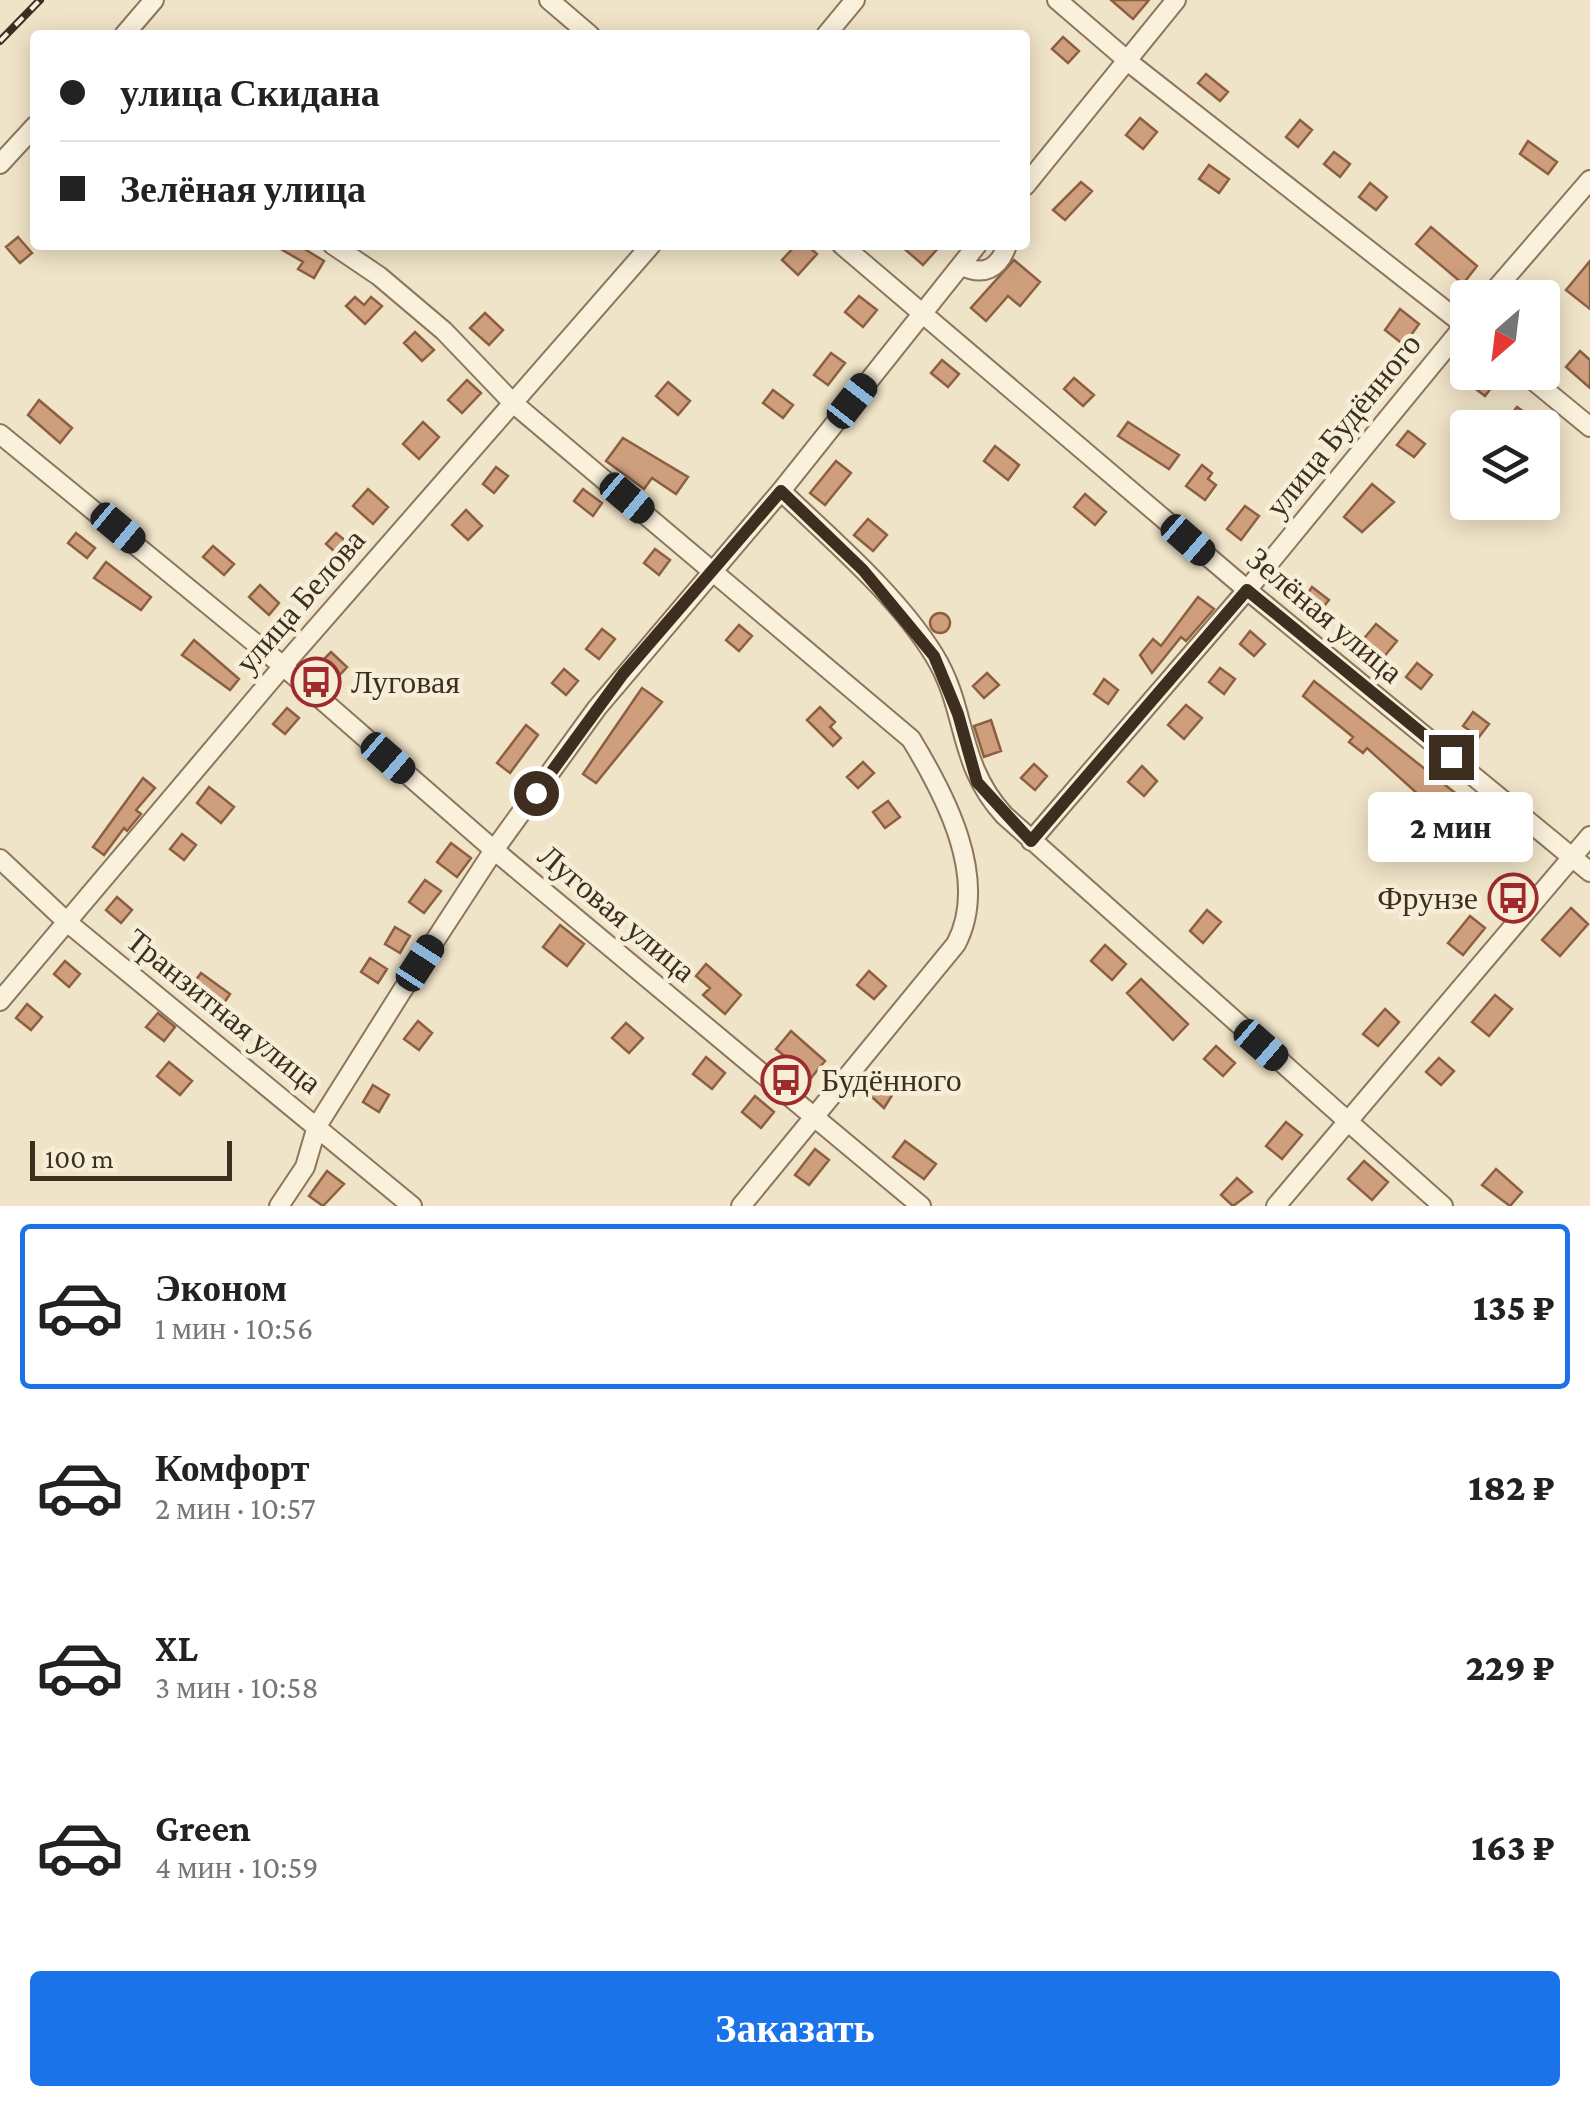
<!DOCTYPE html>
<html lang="ru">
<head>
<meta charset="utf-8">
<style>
  :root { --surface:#fff; --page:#f6f6f6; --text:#222; --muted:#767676; --line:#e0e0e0; --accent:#1a73e8 }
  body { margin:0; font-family:"Crimson Pro",serif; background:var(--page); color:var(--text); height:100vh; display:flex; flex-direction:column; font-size:38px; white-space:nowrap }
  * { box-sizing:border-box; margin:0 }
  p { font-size:32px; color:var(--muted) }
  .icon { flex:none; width:55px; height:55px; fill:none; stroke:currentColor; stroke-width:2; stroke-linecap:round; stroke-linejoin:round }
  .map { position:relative; height:1206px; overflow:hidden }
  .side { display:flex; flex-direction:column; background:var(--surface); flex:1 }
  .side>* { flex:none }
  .guide { position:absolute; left:30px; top:30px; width:1000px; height:220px; border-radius:10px; box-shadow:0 5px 25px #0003; display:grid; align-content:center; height:220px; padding:0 30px; background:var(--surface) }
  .needle { width:65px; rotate:208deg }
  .fabs { position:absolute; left:1450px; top:280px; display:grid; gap:20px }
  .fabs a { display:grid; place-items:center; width:110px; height:110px; border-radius:10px; background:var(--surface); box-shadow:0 5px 25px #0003; font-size:50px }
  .scale { position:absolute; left:30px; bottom:25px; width:202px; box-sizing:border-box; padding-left:10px; border:5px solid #3d2e20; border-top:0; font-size:28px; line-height:35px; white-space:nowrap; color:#3d2e20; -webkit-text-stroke:8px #f7eed8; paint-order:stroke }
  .end { position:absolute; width:45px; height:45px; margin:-22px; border:12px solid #3d2e20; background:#fff; box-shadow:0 0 0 5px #fff }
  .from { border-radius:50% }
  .bubble { position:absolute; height:70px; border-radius:10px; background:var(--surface); box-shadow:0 5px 25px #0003; font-size:32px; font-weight:800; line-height:70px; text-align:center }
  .car { position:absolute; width:30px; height:60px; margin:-30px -15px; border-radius:12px; box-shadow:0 0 8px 2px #0007; background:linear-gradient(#222 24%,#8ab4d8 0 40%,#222 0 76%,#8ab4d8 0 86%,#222 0) }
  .guide b { display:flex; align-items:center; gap:35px; height:95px; font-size:38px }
  .guide b+b { border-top:2px solid var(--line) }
  .guide i { width:25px; height:25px; background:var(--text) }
  ul { padding:18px 0 0; list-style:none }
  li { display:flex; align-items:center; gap:30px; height:165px; margin:0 20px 15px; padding:0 10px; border:5px solid transparent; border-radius:10px }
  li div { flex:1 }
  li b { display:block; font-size:38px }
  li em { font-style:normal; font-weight:800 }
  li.on { border-color:var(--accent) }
  li>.icon { width:90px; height:90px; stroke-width:1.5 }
  .button { display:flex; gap:20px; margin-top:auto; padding:20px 30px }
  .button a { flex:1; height:115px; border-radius:10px; background:var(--accent); color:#fff; font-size:40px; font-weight:800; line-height:115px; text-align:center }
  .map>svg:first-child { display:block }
  .building { fill:#cf9f7d; stroke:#8d5f41; stroke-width:2.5 }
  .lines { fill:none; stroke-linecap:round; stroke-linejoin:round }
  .minor-casing { stroke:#8d765c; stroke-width:22 }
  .minor { stroke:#faf1dc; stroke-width:18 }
  .rail-casing { stroke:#3d2e20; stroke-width:8 }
  .rail { stroke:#f7eed8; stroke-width:4; stroke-dasharray:11; stroke-linecap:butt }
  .route { stroke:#3d2e20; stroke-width:12 }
  .labels { text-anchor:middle; stroke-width:9; stroke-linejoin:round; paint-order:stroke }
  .street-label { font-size:32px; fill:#3d2e20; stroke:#f7eed8 }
  .poi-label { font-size:32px; fill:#3d2e20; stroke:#f7eed8; text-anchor:start }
</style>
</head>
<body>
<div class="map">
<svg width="1590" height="1206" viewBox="0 0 1590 1206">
  <rect width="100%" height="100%" fill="#f0e4c8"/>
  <path class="building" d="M1111,0H1149L1133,19Z
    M1063,37L1079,51L1068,63L1052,49Z
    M1206,74L1228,92L1220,101L1198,83Z
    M1140,118L1157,132L1143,149L1126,135Z
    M1300,120L1312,130L1298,147L1286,137Z
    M1528,141L1557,162L1548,174L1520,154Z
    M1334,152L1350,164L1340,177L1324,164Z
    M1209,165L1229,179L1219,193L1199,179Z
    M1081,182L1092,191L1065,220L1053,210Z
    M1370,183L1387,197L1376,210L1359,197Z
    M1431,227L1477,266L1463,284L1416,244Z
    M18,237L32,253L20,263L6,247Z
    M274,245H298L324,261L314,278L298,269L303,262Z
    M796,245H807L817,254L798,275L782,260Z
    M900,245H941L923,265Z
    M1014,260L1040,282L1020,306L1008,296L986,321L971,308Z
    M1590,261V309L1566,290Z
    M859,296L877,310L863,327L845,312Z
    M355,297L364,305L371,297L382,306L365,324L346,306Z
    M1400,309L1419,324L1404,345L1385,330Z
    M485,313L503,330L489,345L470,328Z
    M415,332L434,350L422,361L404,343Z
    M1580,351L1590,360V388L1566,367Z
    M831,353L845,363L828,385L814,375Z
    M942,360L959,374L948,387L931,373Z
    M1470,372H1490L1498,379L1485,396L1464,380Z
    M1074,378L1094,395L1083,406L1064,389Z
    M467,380L481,393L462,413L448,400Z
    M668,382L690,401L678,415L656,396Z
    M773,390L793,405L783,418L763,403Z
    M39,400L72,428L60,443L28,415Z
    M1517,407L1534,419L1527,428H1501Z
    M423,422L439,437L419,459L403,444Z
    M1128,422L1179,455L1169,469L1118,436Z
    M1408,431L1425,444L1414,457L1397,445Z
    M623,438L688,477L676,494L652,478L644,489L606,461Z
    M995,446L1019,465L1008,480L984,461Z
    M836,461L851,473L825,505L810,493Z
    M1202,465L1212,473L1208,479L1216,485L1205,500L1186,486Z
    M496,467L508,476L494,493L483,484Z
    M1372,484L1394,502L1362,532L1344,517Z
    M368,489L388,507L373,524L353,506Z
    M583,489L602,503L593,516L574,501Z
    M1085,494L1106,512L1095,525L1074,507Z
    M1245,506L1259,516L1241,540L1227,529Z
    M466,510L482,526L468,540L452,525Z
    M868,519L887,535L873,551L854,535Z
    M76,533L95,548L87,558L68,543Z
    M336,533L353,547L343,559L326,544Z
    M213,546L234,564L224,575L203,557Z
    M655,549L670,560L659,575L644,563Z
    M106,562L151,597L141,610L94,578Z
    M260,585L279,603L269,615L249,597Z
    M1312,587L1329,600L1319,612L1303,600Z
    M1198,597L1214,609L1186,641L1181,637L1152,673L1140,655L1153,639L1161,646Z
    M930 623a10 10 0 1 1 20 0a10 10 0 1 1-20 0Z
    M1376,624L1397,641L1378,664L1357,647Z
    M739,625L752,636L739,651L726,640Z
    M602,629L615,639L599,659L586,649Z
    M1250,631L1265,644L1254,656L1240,644Z
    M194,640L239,679L230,690L182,655Z
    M331,652L347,667L337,678L321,662Z
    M1417,663L1432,675L1421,689L1406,677Z
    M1220,668L1235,679L1224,694L1209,682Z
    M564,669L578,681L566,695L552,683Z
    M987,673L999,685L984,698L973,686Z
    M1104,679L1118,690L1108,704L1094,694Z
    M1314,681L1483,815L1466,836L1451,823L1456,817L1436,800L1431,806L1367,748L1363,753L1349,742L1353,737L1303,696Z
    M642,688L662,702L596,783L583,774Z
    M1186,705L1202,718L1184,739L1168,725Z
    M820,707L835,722L830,727L841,738L833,746L807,720Z
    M287,708L299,718L285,734L273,724Z
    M1473,712L1489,724L1479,737L1463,726Z
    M991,720L1001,751L984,757L974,726Z
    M526,725L538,735L510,773L497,763Z
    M863,762L874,773L858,788L847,777Z
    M1034,764L1047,776L1035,790L1021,778Z
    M1142,766L1157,781L1144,796L1128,782Z
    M143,778L155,788L136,810L141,814L127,831L124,828L104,855L93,847Z
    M209,787L234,807L221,823L197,803Z
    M888,801L900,817L885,828L873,812Z
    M182,834L196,845L184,860L170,849Z
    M451,843L471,858L457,877L437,862Z
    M425,880L441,891L424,913L409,902Z
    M117,897L132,910L121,923L106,910Z
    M1571,908L1588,924L1560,956L1542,940Z
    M1207,910L1221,922L1203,943L1190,931Z
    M1470,916L1485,928L1463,955L1448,943Z
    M560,925L584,944L567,966L543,947Z
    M395,927L410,936L400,953L385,944Z
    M1105,945L1126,964L1112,980L1091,961Z
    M370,958L387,969L378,983L361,972Z
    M65,961L80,974L69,987L54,974Z
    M706,964L741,995L725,1014L703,995L710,988L696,976Z
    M869,971L886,986L874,999L857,985Z
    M201,973L230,994L220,1009L190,988Z
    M1141,979L1188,1024L1173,1040L1127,993Z
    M1495,995L1512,1009L1489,1036L1472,1022Z
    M27,1004L42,1017L31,1030L16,1018Z
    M1385,1009L1399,1022L1378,1046L1363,1034Z
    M158,1013L175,1027L164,1041L146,1027Z
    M418,1021L432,1033L419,1050L404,1039Z
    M626,1023L643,1038L629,1053L612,1038Z
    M791,1031L825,1061L811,1078L776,1049Z
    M1216,1046L1235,1063L1223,1076L1204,1059Z
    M706,1057L725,1073L712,1089L693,1074Z
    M1439,1058L1454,1071L1441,1085L1426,1072Z
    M169,1062L192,1081L180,1095L157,1076Z
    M871,1073L896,1089L884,1108L861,1087Z
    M373,1085L389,1095L379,1112L363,1102Z
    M755,1096L774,1112L761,1128L742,1112Z
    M1286,1122L1302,1135L1282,1159L1266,1146Z
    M905,1141L936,1164L924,1179L893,1157Z
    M815,1149L829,1160L809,1185L795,1175Z
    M1364,1161L1388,1182L1372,1200L1348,1179Z
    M1496,1169L1522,1192L1510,1206L1482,1185Z
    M327,1171L344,1184L323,1206L309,1196Z
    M1237,1178L1252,1192L1233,1206L1221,1195Z"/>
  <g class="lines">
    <g class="minor-casing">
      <path id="minor" d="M549,0L590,35
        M1057,0L1135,67L1468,328
        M124,35L154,0
        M826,35L855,0
        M0,164L35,126
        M1025,186L1176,0
        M333,245L379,276L444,331L513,403L911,739C945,795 990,879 956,944L741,1206
        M842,245L1252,594L1590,872
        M961,265C983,277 999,269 1007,245
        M1488,298L1590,180
        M1523,372L1590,427
        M0,434L283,666L494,850L921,1206
        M781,491C832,540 897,595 934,655C968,710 956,762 1004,815L1443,1206
        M1031,841L1247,590L1468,321
        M0,859L67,922L412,1206
        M0,1001L283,666L651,245
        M279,1206L305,1167L317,1126L402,991L494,850L597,708L781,491L977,245
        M1276,1206L1590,836"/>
    </g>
    <use href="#minor" class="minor"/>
    <g class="rail-casing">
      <path id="rail" d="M0,41L40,0"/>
    </g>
    <use href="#rail" class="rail"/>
  </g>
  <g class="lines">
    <path class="route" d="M536,793L623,674L781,491L863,570L934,656L958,714L977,782L1031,841L1247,590L1451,757"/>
  </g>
  <defs>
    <g id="bus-ring" transform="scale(2.5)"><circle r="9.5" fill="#f7eed8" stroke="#9e2a2b" stroke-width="1.5"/><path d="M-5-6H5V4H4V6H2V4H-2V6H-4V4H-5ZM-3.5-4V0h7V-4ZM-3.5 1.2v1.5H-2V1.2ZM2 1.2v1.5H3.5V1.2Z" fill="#9e2a2b"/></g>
  </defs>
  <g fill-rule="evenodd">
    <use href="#bus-ring" x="316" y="682"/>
    <use href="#bus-ring" x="1513" y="898"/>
    <use href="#bus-ring" x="786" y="1080"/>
  </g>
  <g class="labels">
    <g class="street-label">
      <text transform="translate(1343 425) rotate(-51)" y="11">улица Будённого</text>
      <text transform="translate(300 601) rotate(-49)" y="11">улица Белова</text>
      <text transform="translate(1325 615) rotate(40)" y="11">Зелёная улица</text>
      <text transform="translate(617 913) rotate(40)" y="11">Луговая улица</text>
      <text transform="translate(224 1011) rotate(39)" y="11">Транзитная улица</text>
    </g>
    <g class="poi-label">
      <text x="351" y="693">Луговая</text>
      <text x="1478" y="909" text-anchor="end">Фрунзе</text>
      <text x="821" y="1091">Будённого</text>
    </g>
  </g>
</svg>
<div class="fabs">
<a><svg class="needle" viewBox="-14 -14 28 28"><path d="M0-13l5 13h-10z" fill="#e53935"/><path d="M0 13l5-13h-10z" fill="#767676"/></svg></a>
<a><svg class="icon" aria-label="layers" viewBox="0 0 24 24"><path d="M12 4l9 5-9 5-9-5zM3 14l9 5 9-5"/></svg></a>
</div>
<div class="scale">100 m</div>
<i class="end from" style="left:536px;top:793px"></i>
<i class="end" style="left:1451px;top:757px"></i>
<div class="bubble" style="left:1368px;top:792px;width:165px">2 мин</div>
<i class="car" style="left:852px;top:401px;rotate:38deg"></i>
<i class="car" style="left:627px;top:498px;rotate:130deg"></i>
<i class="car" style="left:118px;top:528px;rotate:130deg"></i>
<i class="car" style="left:1188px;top:540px;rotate:131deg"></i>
<i class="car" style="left:388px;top:758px;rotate:131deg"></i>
<i class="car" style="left:420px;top:963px;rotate:33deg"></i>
<i class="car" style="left:1261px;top:1045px;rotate:131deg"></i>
<div class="guide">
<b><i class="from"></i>улица Скидана</b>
<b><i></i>Зелёная улица</b>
</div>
</div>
<section class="side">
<ul>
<li class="on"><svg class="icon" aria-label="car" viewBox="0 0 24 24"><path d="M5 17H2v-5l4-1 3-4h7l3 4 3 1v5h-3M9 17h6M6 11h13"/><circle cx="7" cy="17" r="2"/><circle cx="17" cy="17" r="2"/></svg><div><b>Эконом</b><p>1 мин · 10:56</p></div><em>135 ₽</em></li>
<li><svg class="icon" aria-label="car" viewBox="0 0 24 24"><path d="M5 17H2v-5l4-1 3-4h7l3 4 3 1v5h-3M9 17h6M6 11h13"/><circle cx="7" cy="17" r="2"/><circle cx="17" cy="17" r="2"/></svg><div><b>Комфорт</b><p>2 мин · 10:57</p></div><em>182 ₽</em></li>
<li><svg class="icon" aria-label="car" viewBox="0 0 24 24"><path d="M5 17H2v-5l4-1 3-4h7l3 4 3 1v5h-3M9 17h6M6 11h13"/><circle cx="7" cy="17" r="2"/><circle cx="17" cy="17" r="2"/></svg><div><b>XL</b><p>3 мин · 10:58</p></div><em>229 ₽</em></li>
<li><svg class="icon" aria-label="car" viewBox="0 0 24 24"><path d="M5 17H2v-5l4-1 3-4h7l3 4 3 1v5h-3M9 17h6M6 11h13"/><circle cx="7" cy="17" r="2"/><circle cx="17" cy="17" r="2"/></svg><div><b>Green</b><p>4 мин · 10:59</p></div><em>163 ₽</em></li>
</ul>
<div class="button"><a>Заказать</a></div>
</section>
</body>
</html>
